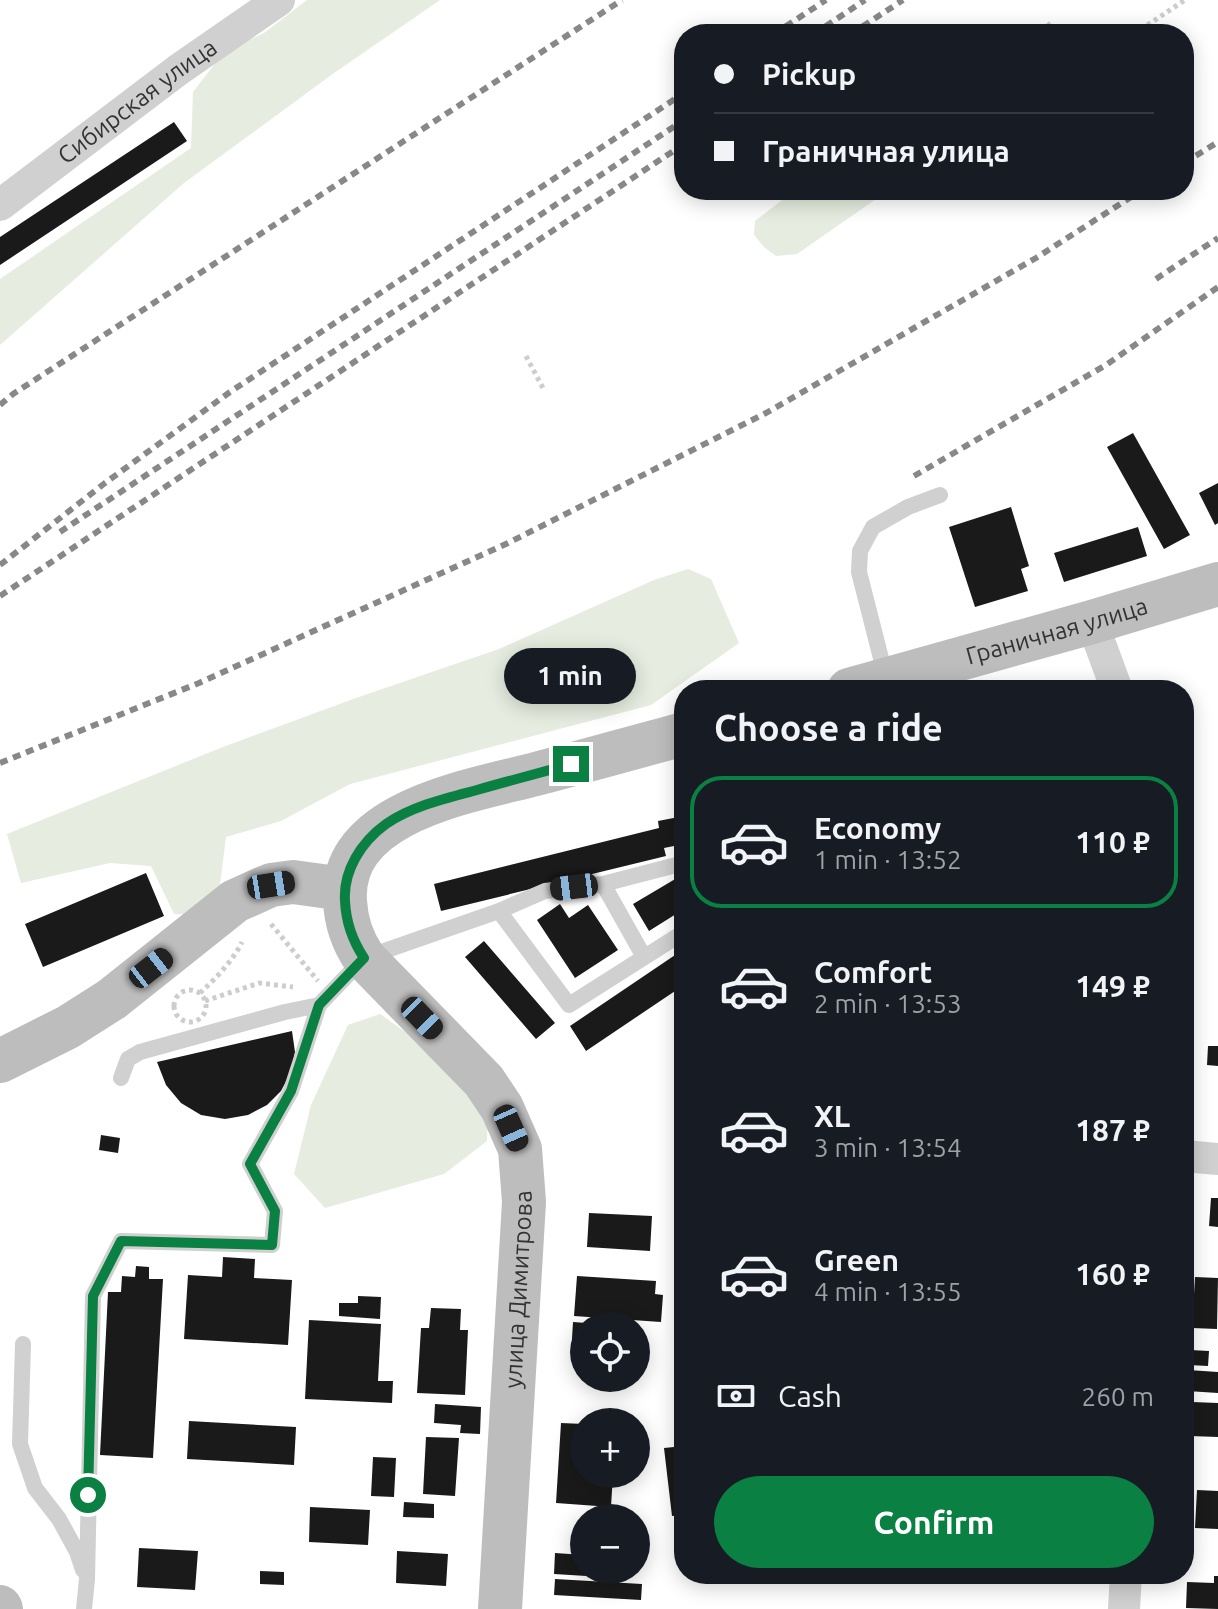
<!DOCTYPE html>
<html lang="en">
<head>
<meta charset="utf-8">
<style>
  :root { --surface:#171b24; --page:#242831; --text:#f1f3f6; --muted:#9ea1a6; --line:#363941; --accent:#0b8043 }
  body { margin:0; font-family:Ubuntu,sans-serif; background:var(--page); color:var(--text); height:100vh; display:flex; flex-direction:column; font-size:30px; white-space:nowrap }
  * { box-sizing:border-box; margin:0 }
  p { font-size:26px; color:var(--muted) }
  .icon { flex:none; width:44px; height:44px; fill:none; stroke:currentColor; stroke-width:2; stroke-linecap:round; stroke-linejoin:round }
  .map { position:relative; flex:1; overflow:hidden }
  .side { position:absolute; left:674px; top:680px; width:520px; height:904px; display:flex; flex-direction:column; background:var(--surface); border-radius:32px; box-shadow:0 4px 20px #0003 }
  .side>* { flex:none }
  .hud { position:absolute; left:674px; top:24px; width:520px; height:176px; border-radius:32px; box-shadow:0 4px 20px #0003; display:grid; align-content:center; height:176px; padding:0 40px; background:var(--surface) }
  .controls { position:absolute; left:570px; top:1312px; display:grid; gap:16px }
  .controls a { display:grid; place-items:center; width:80px; height:80px; border-radius:50%; background:var(--surface); box-shadow:0 4px 20px #0003; font-size:40px }
  .end { position:absolute; width:36px; height:36px; margin:-18px; border:10px solid #0b8043; background:#fff; box-shadow:0 0 0 4px #fff }
  .from { border-radius:50% }
  .bubble { position:absolute; height:56px; border-radius:28px; background:var(--surface); box-shadow:0 4px 20px #0003; font-size:26px; font-weight:700; line-height:56px; text-align:center }
  .car { position:absolute; width:24px; height:48px; margin:-24px -12px; border-radius:10px; box-shadow:0 0 6px 2px #0007; background:linear-gradient(#222 24%,#8ab4d8 0 40%,#222 0 76%,#8ab4d8 0 86%,#222 0) }
  .hud b { display:flex; align-items:center; gap:28px; height:76px; font-size:30px }
  .hud b+b { border-top:2px solid var(--line) }
  .hud i { width:20px; height:20px; background:var(--text) }
  ul { padding:0; list-style:none }
  li { display:flex; align-items:center; gap:24px; height:132px; margin:0 16px 12px; padding:0 24px; border:4px solid transparent; border-radius:32px }
  li div { flex:1 }
  li b { display:block; font-size:30px }
  li em { font-style:normal; font-weight:700 }
  li.current { border-color:var(--accent) }
  li>.icon { width:72px; height:72px; stroke-width:1.5 }
  h2 { padding:0 40px; font-size:36px; line-height:96px }
  .pay { display:flex; align-items:center; gap:20px; height:88px; padding:0 40px; font-size:30px }
  .pay p { margin-inline-start:auto }
  .action { display:flex; gap:16px; margin-top:auto; padding:16px 40px }
  .action a { flex:1; height:92px; border-radius:48px; background:var(--accent); color:#fff; font-size:32px; font-weight:700; line-height:92px; text-align:center }
  .map>svg:first-child { display:block }
  .green { fill:#e6ecdf }
  .building { fill:#1a1a1a }
  .lines { fill:none; stroke-linecap:round; stroke-linejoin:round }
  .path { stroke:#cdcdcd; stroke-width:5; stroke-dasharray:4 4; stroke-linecap:butt }
  .lane { stroke:#d0d0d0; stroke-width:16 }
  .street { stroke:#d0d0d0; stroke-width:32 }
  .secondary { stroke:#bdbdbd; stroke-width:44 }
  .rail { stroke:#888; stroke-width:6; stroke-dasharray:8 6; stroke-linecap:butt }
  .route { stroke:#0b8043; stroke-width:10 }
  .labels { text-anchor:middle; stroke-width:8; stroke-linejoin:round; paint-order:stroke }
  .street-label { font-size:24px; fill:#333; stroke:#fff }
</style>
</head>
<body>
<div class="map">
<svg width="1218" height="1609" viewBox="0 0 1218 1609">
  <rect width="100%" height="100%" fill="#fff"/>
  <path class="green" d="M307,0H440L334,73L184,183L0,345V279L191,148L193,92L224,52L264,33Z
    M795,190H889L797,254L776,256L764,247L754,235L755,221Z
    M688,569L711,579L739,643L651,705L350,784L281,821L226,837L219,892L193,915L174,914L151,866L110,863L21,883L7,834L223,747L356,698L499,649L654,580Z
    M380,1014L452,1065L488,1111L487,1141L444,1174L325,1208L294,1174L311,1105L348,1025Z"/>
  <path class="building" d="M174,122L187,141L0,265V237Z
    M1133,433L1190,535L1164,549L1107,447Z
    M1218,483V523L1215,525L1199,493Z
    M1011,507L1029,566L1021,569L1028,591L975,607L949,527Z
    M1138,527L1147,556L1064,582L1054,553Z
    M684,816V844L664,848L666,856L441,911L434,884L659,828L658,821Z
    M146,873L164,916L43,967L25,924Z
    M682,875L684,878V909L649,931L633,904Z
    M560,904L569,918L588,905L618,950L575,978L537,920Z
    M484,941L555,1023L536,1039L465,957Z
    M684,949V985L586,1051L570,1026Z
    M292,1031L295,1052L291,1072L281,1091L267,1105L248,1115L225,1119L201,1115L181,1103L166,1085L157,1062Z
    M1208,1046H1218V1066L1207,1065Z
    M101,1135L120,1138L118,1153L99,1150Z
    M1211,1198H1218V1227L1209,1226Z
    M589,1213L652,1216L650,1251L587,1247Z
    M223,1257L255,1259L254,1278L292,1280L288,1345L184,1339L188,1275L222,1277Z
    M136,1266L149,1267V1279H163L153,1458L100,1455L108,1292H121L122,1276L135,1277Z
    M577,1276L656,1281L655,1294L663,1295L661,1322L574,1316Z
    M1195,1277L1218,1278L1217,1329L1192,1328Z
    M358,1296L381,1297L380,1319L339,1316V1303H358Z
    M431,1308L461,1309L460,1330H468L465,1395L417,1393L421,1328H429Z
    M309,1320L381,1324L378,1381H393L392,1403L305,1399Z
    M573,1322L600,1324V1326H584V1355H571Z
    M1190,1350L1209,1351L1208,1366L1189,1365Z
    M1188,1370L1218,1372V1393L1187,1391Z
    M1192,1402L1218,1403V1437L1190,1436Z
    M435,1404L481,1407L480,1434L460,1433L461,1425L434,1423Z
    M189,1421L296,1427L294,1465L187,1459Z
    M561,1423L584,1424V1474H613L611,1507L556,1503Z
    M426,1437L459,1438L455,1496L423,1494Z
    M684,1446V1515L672,1516L664,1448Z
    M373,1457L396,1458L394,1497L371,1496Z
    M1197,1490L1218,1491V1529L1195,1528Z
    M404,1502L434,1504V1518L403,1517Z
    M310,1507L370,1510L368,1545L309,1542Z
    M139,1548L198,1551L195,1590L137,1587Z
    M397,1551L448,1554L446,1586L396,1583Z
    M555,1553L584,1555V1570H619V1578L554,1574Z
    M260,1571L284,1572V1585L260,1584Z
    M1214,1576H1218V1609L1186,1608L1187,1582L1214,1583Z
    M555,1579L642,1584L641,1600L554,1595Z"/>
  <g class="lines">
    <path class="path" d="M1047,23L1057,34
      M1134,34L1185,0
      M526,356L544,390
      M271,924L318,981
      M174 1006a16 16 0 1 1 32 0a16 16 0 1 1-32 0Z
      M200,993C216,978 232,962 242,942
      M205,1001L259,983L293,987"/>
    <path class="lane" d="M886,678L859,572L860,551L873,527L908,507L940,495
      M603,884L644,957
      M499,911L569,1005L684,932
      M121,1078L128,1059L140,1052L285,1012L319,1005
      M23,1344L20,1444L35,1488L59,1519L77,1552L83,1570
      M84,1609L87,1579L93,1296L121,1241L272,1245L275,1211L250,1164L291,1091L319,1005L364,958L499,911L545,891L603,884L684,863"/>
    <g class="street">
      <path id="s1" d="M0,205L178,70L279,0"/>
      <path d="M1092,622L1117,690"/>
      <path d="M1184,1156L1218,1159"/>
      <path d="M1124,1609L1126,1574"/>
    </g>
    <g class="secondary">
      <path id="s2" d="M849,690L1092,622L1218,584"/>
      <path d="M0,1061L68,1027L112,999L235,901L271,885L293,882L344,889"/>
      <path d="M0,1607L1,1609"/>
      <path id="s3" d="M500,1609L524,1202L520,1149L502,1108L484,1081L364,958C352,940 346,923 345,901C339,811 471,791 536,774C586,761 635,747 684,734"/>
    </g>
    <path class="rail" d="M774,34L826,0
      M814,34L865,0
      M851,34L903,0
      M1184,163L1218,142
      M1156,279L1218,238
      M0,405L13,394L622,0
      M914,476L1106,365L1218,287
      M60,532L684,120
      M0,565L105,483L230,392L684,93
      M0,596L684,144
      M0,763L199,683L508,543L766,413L1036,258L1142,190"/>
  </g>
  <g class="lines">
    <path class="route" d="M88,1495L93,1296L121,1241L272,1245L275,1211L250,1164L291,1091L319,1005L364,958C352,940 346,923 345,901C343,871 361,842 386,824C412,806 447,798 477,790C508,781 540,773 571,764"/>
  </g>
  <g class="labels">
    <g class="street-label">
      <text dy="8" stroke="none"><textPath href="#s1" startOffset="172">Сибирская улица</textPath></text>
      <text dy="8" stroke="none"><textPath href="#s2" startOffset="216">Граничная улица</textPath></text>
      <text dy="8" stroke="none"><textPath href="#s3" startOffset="320">улица Димитрова</textPath></text>
    </g>
  </g>
</svg>
<div class="controls">
<a><svg class="icon" aria-label="locate" viewBox="0 0 24 24"><circle cx="12" cy="12" r="6"/><path d="M12 2v4M12 18v4M2 12h4M18 12h4"/></svg></a>
<a>+</a>
<a>−</a>
</div>
<i class="end from" style="left:88px;top:1495px"></i>
<i class="end" style="left:571px;top:764px"></i>
<div class="bubble" style="left:504px;top:648px;width:132px">1 min</div>
<i class="car" style="left:271px;top:885px;rotate:81deg"></i>
<i class="car" style="left:574px;top:887px;rotate:263deg"></i>
<i class="car" style="left:151px;top:968px;rotate:52deg"></i>
<i class="car" style="left:422px;top:1018px;rotate:136deg"></i>
<i class="car" style="left:511px;top:1128px;rotate:156deg"></i>
<div class="hud">
<b><i class="from"></i>Pickup</b>
<b><i></i>Граничная улица</b>
</div>
<section class="side">
<h2>Choose a ride</h2>
<ul>
<li class="current"><svg class="icon" aria-label="car" viewBox="0 0 24 24"><path d="M5 17H2v-5l4-1 3-4h7l3 4 3 1v5h-3M9 17h6M6 11h13"/><circle cx="7" cy="17" r="2"/><circle cx="17" cy="17" r="2"/></svg><div><b>Economy</b><p>1 min · 13:52</p></div><em>110 ₽</em></li>
<li><svg class="icon" aria-label="car" viewBox="0 0 24 24"><path d="M5 17H2v-5l4-1 3-4h7l3 4 3 1v5h-3M9 17h6M6 11h13"/><circle cx="7" cy="17" r="2"/><circle cx="17" cy="17" r="2"/></svg><div><b>Comfort</b><p>2 min · 13:53</p></div><em>149 ₽</em></li>
<li><svg class="icon" aria-label="car" viewBox="0 0 24 24"><path d="M5 17H2v-5l4-1 3-4h7l3 4 3 1v5h-3M9 17h6M6 11h13"/><circle cx="7" cy="17" r="2"/><circle cx="17" cy="17" r="2"/></svg><div><b>XL</b><p>3 min · 13:54</p></div><em>187 ₽</em></li>
<li><svg class="icon" aria-label="car" viewBox="0 0 24 24"><path d="M5 17H2v-5l4-1 3-4h7l3 4 3 1v5h-3M9 17h6M6 11h13"/><circle cx="7" cy="17" r="2"/><circle cx="17" cy="17" r="2"/></svg><div><b>Green</b><p>4 min · 13:55</p></div><em>160 ₽</em></li>
</ul>
<div class="pay"><svg class="icon" aria-label="cash" viewBox="0 0 24 24"><path d="M3 7h18v10H3z"/><circle cx="12" cy="12" r="2"/></svg>Cash<p>260 m</p></div>
<div class="action"><a>Confirm</a></div>
</section>
</div>
</body>
</html>
